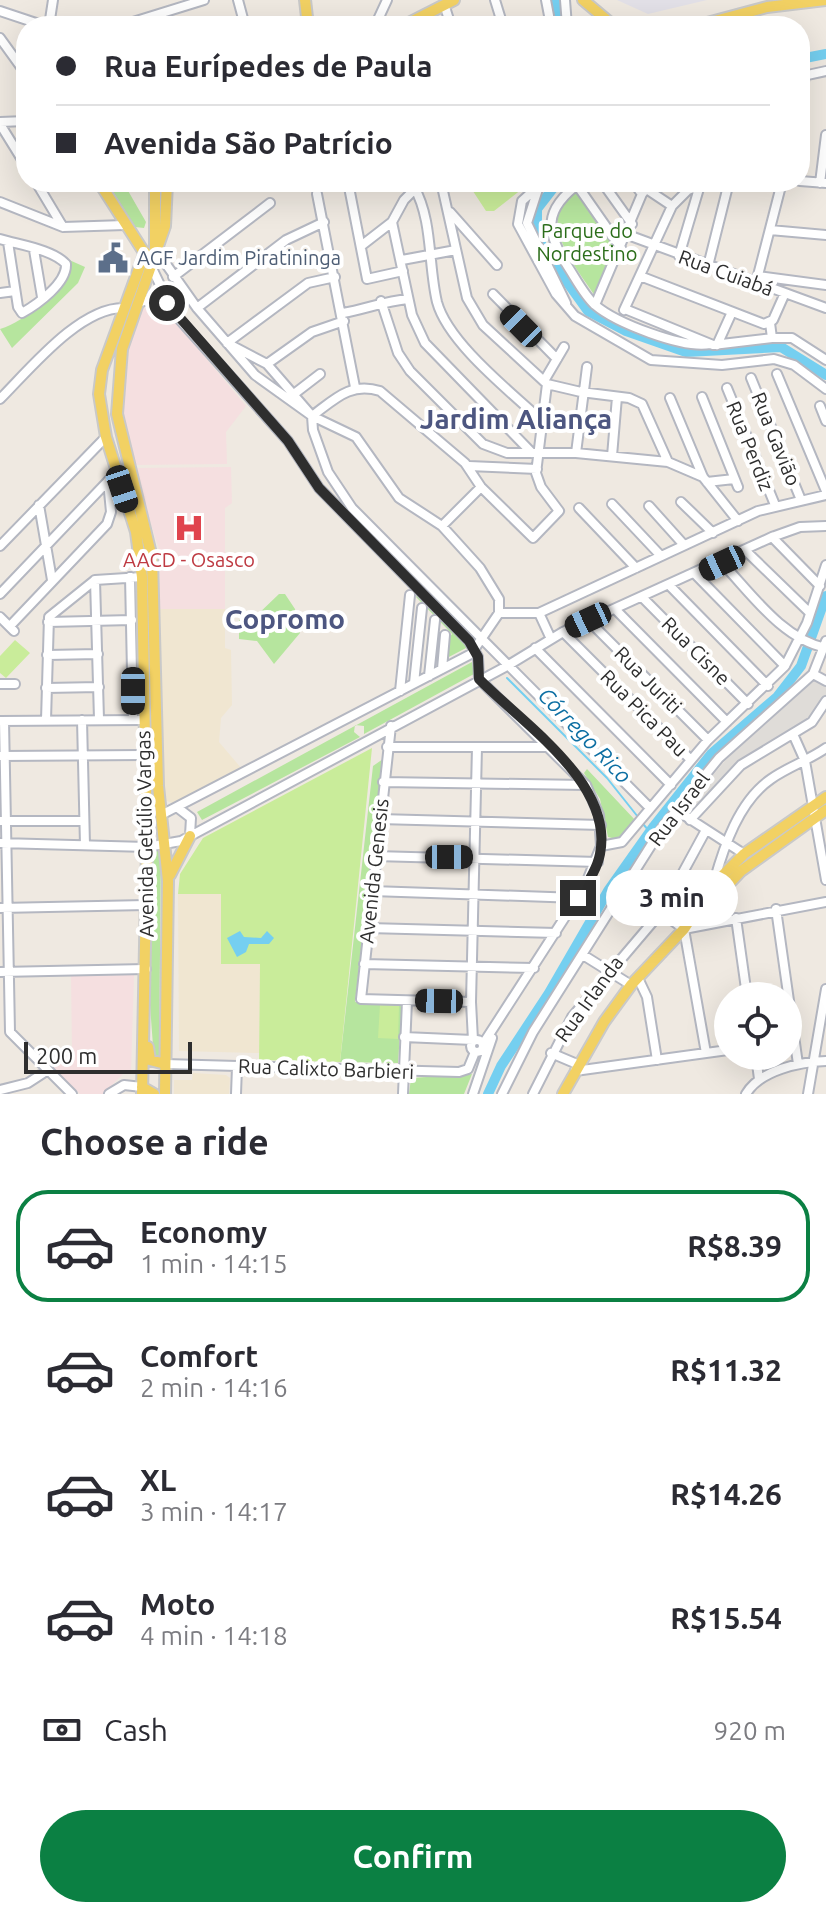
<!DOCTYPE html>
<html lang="en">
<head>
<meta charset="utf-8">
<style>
  :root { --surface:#fff; --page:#f2f2f3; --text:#2b2b33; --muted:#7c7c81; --line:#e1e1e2; --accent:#0b8043 }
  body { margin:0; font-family:Ubuntu,sans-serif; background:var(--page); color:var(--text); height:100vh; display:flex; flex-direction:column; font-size:30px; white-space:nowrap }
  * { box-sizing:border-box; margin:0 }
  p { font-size:26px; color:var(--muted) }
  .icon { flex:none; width:44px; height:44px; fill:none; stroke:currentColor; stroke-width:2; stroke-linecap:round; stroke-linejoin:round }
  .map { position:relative; height:1094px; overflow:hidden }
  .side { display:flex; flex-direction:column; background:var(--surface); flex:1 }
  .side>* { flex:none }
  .banner { position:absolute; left:16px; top:16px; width:794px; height:176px; border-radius:32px; box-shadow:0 8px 32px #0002; display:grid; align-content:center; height:176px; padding:0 40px; background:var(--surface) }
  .controls { position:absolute; left:714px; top:982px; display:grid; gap:16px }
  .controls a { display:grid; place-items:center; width:88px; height:88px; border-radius:50%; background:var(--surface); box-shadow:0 8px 32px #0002; font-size:40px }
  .scale { position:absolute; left:24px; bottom:20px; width:168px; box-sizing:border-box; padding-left:8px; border:4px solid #2e2e2e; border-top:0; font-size:22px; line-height:28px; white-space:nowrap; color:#2e2e2e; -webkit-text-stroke:6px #fff; paint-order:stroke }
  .end { position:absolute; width:36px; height:36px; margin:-18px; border:10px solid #2e2e2e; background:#fff; box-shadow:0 0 0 4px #fff }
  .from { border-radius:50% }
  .bubble { position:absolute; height:56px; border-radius:28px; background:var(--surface); box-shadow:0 8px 32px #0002; font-size:26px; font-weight:700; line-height:56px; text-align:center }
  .car { position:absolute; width:24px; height:48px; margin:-24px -12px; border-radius:10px; box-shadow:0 0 6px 2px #0007; background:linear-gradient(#222 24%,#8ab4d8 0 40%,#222 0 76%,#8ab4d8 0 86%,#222 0) }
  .banner b { display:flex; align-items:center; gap:28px; height:76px; font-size:30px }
  .banner b+b { border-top:2px solid var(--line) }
  .banner i { width:20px; height:20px; background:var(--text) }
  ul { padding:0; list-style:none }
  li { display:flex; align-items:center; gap:24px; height:112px; margin:0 16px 12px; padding:0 24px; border:4px solid transparent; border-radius:32px }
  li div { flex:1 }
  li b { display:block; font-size:30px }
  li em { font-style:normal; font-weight:700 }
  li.selected { border-color:var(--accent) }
  li>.icon { width:72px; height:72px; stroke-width:1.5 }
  h2 { padding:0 40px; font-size:36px; line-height:96px }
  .pay { display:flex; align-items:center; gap:20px; height:88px; padding:0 40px; font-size:30px }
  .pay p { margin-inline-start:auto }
  .cta { display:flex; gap:16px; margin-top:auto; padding:16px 40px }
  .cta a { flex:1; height:92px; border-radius:48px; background:var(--accent); color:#fff; font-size:32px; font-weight:700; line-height:92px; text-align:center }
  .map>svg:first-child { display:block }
  .industrial { fill:#e3e1e8 }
  .education { fill:#f0e6d1 }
  .medical { fill:#f5dfe0 }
  .green { fill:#b6e59e }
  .pitch { fill:#c9ec9a }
  .plaza { fill:#dfdcd8 }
  .water { fill:#75cff0 }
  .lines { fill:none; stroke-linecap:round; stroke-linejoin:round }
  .stream { stroke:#75cff0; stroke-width:2 }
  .river { stroke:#75cff0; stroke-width:10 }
  .minor-casing { stroke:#b4b7c1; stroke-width:12 }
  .major-casing { stroke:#c9c9c9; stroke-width:14 }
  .minor { stroke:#fff; stroke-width:8 }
  .major { stroke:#f2d163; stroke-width:10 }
  .route { stroke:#2e2e2e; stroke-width:10 }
  .labels { text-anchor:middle; stroke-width:8; stroke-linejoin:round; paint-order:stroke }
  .park-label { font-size:20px; fill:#2c6e1b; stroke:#fff }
  .service-label { font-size:20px; fill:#4e5e75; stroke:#fff; text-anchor:start }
  .street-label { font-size:20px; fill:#2e2e2e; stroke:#fff }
  .health-label { font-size:20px; fill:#be3a42; stroke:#fff }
  .water-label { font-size:22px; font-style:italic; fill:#0d6fa3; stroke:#fff }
  .district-label { font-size:28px; font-weight:bold; fill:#4d5680; stroke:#fff }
</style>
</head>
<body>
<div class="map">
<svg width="826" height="1094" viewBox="0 0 826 1094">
  <rect width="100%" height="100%" fill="#efe9e1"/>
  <path class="industrial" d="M617,0H707L648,14Z"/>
  <path class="education" d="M160,609H225V648L231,650L232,705L221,718L219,742L242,769L175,804L167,801L164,794Z
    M221,893V963L260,964L259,1053L179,1051L178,894Z
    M193,1073L226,1075L230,1078L229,1094H174V1080H192Z"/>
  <path class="medical" d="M147,307L167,312L246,406L226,432L227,464L133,465L120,408L128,341L141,310Z
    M231,467L232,503L225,508V609H160L159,549L133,468Z
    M134,975L131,1073L123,1074L103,1094H80L53,1067L72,1051L71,976Z"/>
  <path class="green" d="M107,182H123L146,222L144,228L135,227Z
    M577,190L618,249L595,296C576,267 532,217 577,190Z
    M67,259L85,267L78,283L12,348L0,329C29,320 47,297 68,275Z
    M279,594H285L295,609L300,633L274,664L257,641L239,639V620L255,617Z
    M418,594L466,644V648L445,659L447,641L452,634L416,597Z
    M472,662L474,674L364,734V726L355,725L354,732L360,737L202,820L197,812Z
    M383,759L355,1002L402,1004L398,1063L340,1062L373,766Z
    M587,769L636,821L620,840L608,837L600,799L584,773Z
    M161,848L159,1061L154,1059L149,992L151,850Z
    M472,1074L464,1094H409L411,1078Z"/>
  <path class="pitch" d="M467,182H531L494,211H486Z
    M15,640L30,653L6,678L0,673V656Z
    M372,748L340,1062L259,1060L260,964H221V894H178L180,874L203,838Z
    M380,1005L399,1006L398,1039L378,1038Z"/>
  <path class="plaza" d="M812,679L826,686V696L815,715L745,757L690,816L683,810L726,760Z"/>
  <path class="water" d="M240,931L244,937L261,938L267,931L274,938L269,944H249L246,952L237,957L227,938Z"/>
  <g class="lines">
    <path class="stream" d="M507,678L607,778L638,817
      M643,824L650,832"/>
    <path class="river" d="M556,0L557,26
      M800,59L826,54
      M558,182L537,209V227L542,247L588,311L626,331L686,352L781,347L826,375
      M488,1094L501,1066L549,993L608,891L654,826L711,754L777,697L801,666L826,596"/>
    <g class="minor-casing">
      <path id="minor" d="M238,0L245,26
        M495,0L503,26
        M546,0L551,26
        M565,0L567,26
        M445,7L451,26
        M0,11L45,26
        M49,26L53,0
        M120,26L204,0
        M375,26L387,0
        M0,38L26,74
        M803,76L826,71
        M800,111L805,75
        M0,122L26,121
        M0,124L26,166
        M800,181L826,183
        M36,182L63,227
        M231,182H245
        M348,182L367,279L403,271
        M441,182L467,298L483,325L547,384L581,392L629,398L642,404L668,462
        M543,182L522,201L518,224L556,294L575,316L651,360L722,365L774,359L794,365L826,389
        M581,182C542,210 545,232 570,270C577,281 585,296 595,305C616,323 683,349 710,344
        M602,182L632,224
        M633,182L642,194
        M820,183L826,135
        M577,185L621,248
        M539,186L527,223L566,303
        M414,187C433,220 428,265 437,302C448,343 511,392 542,421
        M645,188L672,206
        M317,194L355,387
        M0,202L63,227L125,225
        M450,212L497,265
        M392,222L412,315L425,343L532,453
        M770,230L826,235
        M628,235L826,308
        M0,239C19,245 52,249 66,264C67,283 38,304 22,313L18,307L8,242
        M361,246L392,222L404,200L422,182
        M34,250L42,297
        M156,250L197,308L255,375L312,416L356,437L399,498L442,526L480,568L499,599V613L471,654L161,815
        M679,256L700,185
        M402,260L456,250
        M151,266L173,312L288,441L319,488L469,641L478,657L479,679L586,785L599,815L601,846L585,886L483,1044
        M708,266L729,182
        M640,276L764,324L773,320L785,293
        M758,276L826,285
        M173,277L270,203
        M756,283L782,182
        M0,293L15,291
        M493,294L557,359
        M381,301L398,353L410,371L483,444L507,453H576L668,462L703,477
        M138,303L182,289
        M595,305L642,194L652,182
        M197,308L286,240L324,222
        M625,309L713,345L772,338L770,323
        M624,310L672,206L688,190L708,182
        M343,313C366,309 385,301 408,299
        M772,338H792L826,360
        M227,343L267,364L312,416L313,430L328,472L352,508L650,808
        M227,343L308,283L335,277
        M717,345L732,312
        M267,364L312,332L344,321
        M777,374L826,491
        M751,378L801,500
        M544,381L564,347
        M727,388L775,505
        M294,394L320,374
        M702,397L738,487
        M670,398L703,477L738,521
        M0,399C30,369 80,307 124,308
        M820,406L826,421
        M312,416C335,399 350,382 380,391L465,463L481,487L533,538L559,511L541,487L536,473L547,384
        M576,453L587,367
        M612,456L617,397
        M469,466L537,469
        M707,482L734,479
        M681,502L713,533
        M612,504L661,556
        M39,505L52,580
        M649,506L684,545
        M579,508L636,568
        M442,526L481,487
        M772,537L820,586
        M0,546L106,437
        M746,551L810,613
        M722,563C751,593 782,639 826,648
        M696,575L785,666
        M130,577L133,720
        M95,580L99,719
        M670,586L768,686
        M0,594L109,480
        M643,598L748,704
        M615,609L727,722
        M499,613H539L758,511L826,495
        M539,613L551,639
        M0,617L14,631
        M588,620L708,740
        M48,622L132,620
        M10,626L107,524L111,512L108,481
        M563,632L691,760
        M535,648L671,785
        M47,655L98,654
        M442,669L445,635
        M813,674L826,681
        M429,676L435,620
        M414,683L422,608
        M0,684H15
        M46,688L99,687
        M400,691L410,595
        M46,720L49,617L95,580L142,577
        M82,720L85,845
        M0,721L143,720
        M4,721L10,1032L72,1094
        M391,726L361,999L471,1002
        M793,734L805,761L826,880
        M387,747H548
        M1,756L144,755
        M383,782L586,785
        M178,808L191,818L190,835
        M676,810L744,854
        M379,819L601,825
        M690,820L741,765L812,722L826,701
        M0,821H84
        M0,843L147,847L181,841L507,666L563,632L772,537L800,527L826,526
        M601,846L622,842L708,740L785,666L807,623L826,565
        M375,856L598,862
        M714,882C724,846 739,801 771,779C788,767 809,760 826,748
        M626,887L684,929
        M372,891L578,898
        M0,908L146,905
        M776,909L798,1064
        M736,918L747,996
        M368,928L556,933
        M684,929L826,902
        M684,929L706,1053
        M583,955L631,985
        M364,964L534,968
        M0,972L146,969
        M638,978L647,997L657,1060
        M404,1037L473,1040L471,1002L477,747
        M471 1046a6 6 0 1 1 12 0a6 6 0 1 1-12 0Z
        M551,1053L577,1064
        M756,1056L759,1079
        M165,1064L459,1072L468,1069L475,1052
        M575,1071L728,1050
        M0,1090L28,1083L48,1070
        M109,1094L124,1085L142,1087
        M236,1094L237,1067
        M403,1094L407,1001
        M473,1094L492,1038
        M502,1094L533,1032L662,828L719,758L813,674L826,641
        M533,1094L572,1017L662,911L706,830
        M746,1094C760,1070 800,1062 826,1061
        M808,1094L826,989"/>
    </g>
    <g class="major-casing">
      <path id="major" d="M305,0L308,26
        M583,0L614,26
        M403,26L454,0
        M696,26L767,7L826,0
        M99,182L147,257
        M155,182V248
        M170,875L190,836
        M703,911L741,871L826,810
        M148,1047L150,1060L165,1064
        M142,1087L154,1094
        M142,1094L147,847L142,577L136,532L106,437L99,394L102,370L145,252
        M165,1094L168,881L158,786L152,558L117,414L122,349L165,226L167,182
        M563,1094L604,1022L631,985L684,929L713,885L744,854L826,797"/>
    </g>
    <use href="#minor" class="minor"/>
    <use href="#major" class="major"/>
  </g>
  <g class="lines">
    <path class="route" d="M167,303L288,441L319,488L469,641L478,657L479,679C523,724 614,783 600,854C597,870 586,885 578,898"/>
  </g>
  <defs>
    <g id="civic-bare" transform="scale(2.4)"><path d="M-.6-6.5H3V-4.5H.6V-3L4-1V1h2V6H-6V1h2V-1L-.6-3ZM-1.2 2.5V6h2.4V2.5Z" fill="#5c6f8a" stroke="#fff" stroke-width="2.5" paint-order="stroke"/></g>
    <g id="hospital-bare" transform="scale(2.4)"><path d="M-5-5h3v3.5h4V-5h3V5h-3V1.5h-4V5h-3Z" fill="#e0444e" stroke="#fff" stroke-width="2.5" paint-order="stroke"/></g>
  </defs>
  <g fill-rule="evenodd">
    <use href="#civic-bare" x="113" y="258"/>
    <use href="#hospital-bare" x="189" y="528"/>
  </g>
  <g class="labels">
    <g class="park-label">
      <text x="587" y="238">Parque do<tspan x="587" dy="23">Nordestino</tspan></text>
    </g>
    <g class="service-label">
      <text x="137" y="265">AGF Jardim Piratininga</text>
    </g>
    <g class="street-label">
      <text transform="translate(726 273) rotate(20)" y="7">Rua Cuiabá</text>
      <text transform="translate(776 439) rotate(68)" y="7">Rua Gavião</text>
      <text transform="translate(750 446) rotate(68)" y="7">Rua Perdiz</text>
      <text transform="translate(696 651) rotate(45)" y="7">Rua Cisne</text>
      <text transform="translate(648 680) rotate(45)" y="7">Rua Juriti</text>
      <text transform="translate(644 713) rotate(45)" y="7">Rua Pica Pau</text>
      <text transform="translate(679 809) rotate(-53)" y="7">Rua Israel</text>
      <text transform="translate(145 834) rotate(-91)" y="7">Avenida Getúlio Vargas</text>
      <text transform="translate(374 871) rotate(-84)" y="7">Avenida Genesis</text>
      <text transform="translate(589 999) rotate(-54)" y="7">Rua Irlanda</text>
      <text transform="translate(326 1069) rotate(2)" y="7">Rua Calixto Barbieri</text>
    </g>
    <g class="health-label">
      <text x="189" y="567">AACD - Osasco</text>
    </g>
    <g class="water-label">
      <text transform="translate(585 735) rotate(46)" y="8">Córrego Rico</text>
    </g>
    <g class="district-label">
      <text x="516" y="429">Jardim Aliança</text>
      <text x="285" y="629">Copromo</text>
    </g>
  </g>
</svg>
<div class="controls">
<a><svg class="icon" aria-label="locate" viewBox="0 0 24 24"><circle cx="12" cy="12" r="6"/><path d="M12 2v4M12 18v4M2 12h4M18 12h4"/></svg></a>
</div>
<div class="scale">200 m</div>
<i class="end from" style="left:167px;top:303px"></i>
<i class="end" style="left:578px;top:898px"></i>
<div class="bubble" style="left:606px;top:870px;width:132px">3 min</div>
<i class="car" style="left:521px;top:326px;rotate:315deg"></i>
<i class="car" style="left:122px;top:489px;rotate:162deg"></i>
<i class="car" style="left:722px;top:563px;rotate:245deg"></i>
<i class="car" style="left:588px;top:620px;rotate:245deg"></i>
<i class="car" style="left:133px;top:691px;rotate:180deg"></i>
<i class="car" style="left:449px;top:857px;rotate:90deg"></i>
<i class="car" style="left:439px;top:1001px;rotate:271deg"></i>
<div class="banner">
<b><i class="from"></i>Rua Eurípedes de Paula</b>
<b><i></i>Avenida São Patrício</b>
</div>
</div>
<section class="side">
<h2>Choose a ride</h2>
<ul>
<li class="selected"><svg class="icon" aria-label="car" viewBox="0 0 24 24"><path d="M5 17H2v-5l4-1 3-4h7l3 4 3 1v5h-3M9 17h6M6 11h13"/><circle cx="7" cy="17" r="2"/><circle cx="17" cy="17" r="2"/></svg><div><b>Economy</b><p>1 min · 14:15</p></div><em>R$8.39</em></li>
<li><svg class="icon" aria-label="car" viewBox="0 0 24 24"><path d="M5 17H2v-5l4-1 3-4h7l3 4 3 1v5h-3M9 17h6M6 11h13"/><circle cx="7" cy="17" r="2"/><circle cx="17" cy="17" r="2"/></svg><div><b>Comfort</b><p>2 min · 14:16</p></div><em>R$11.32</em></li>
<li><svg class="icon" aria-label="car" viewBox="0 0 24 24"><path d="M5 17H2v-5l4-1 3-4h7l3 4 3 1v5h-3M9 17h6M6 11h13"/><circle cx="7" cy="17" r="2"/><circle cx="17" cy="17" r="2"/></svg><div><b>XL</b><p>3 min · 14:17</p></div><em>R$14.26</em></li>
<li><svg class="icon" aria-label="car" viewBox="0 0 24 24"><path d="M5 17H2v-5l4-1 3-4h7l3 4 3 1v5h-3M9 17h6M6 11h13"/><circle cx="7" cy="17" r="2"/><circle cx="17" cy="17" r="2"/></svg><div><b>Moto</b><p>4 min · 14:18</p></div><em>R$15.54</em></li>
</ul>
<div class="pay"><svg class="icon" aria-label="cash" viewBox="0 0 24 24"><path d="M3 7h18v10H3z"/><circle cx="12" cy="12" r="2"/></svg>Cash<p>920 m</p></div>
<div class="cta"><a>Confirm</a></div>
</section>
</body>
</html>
